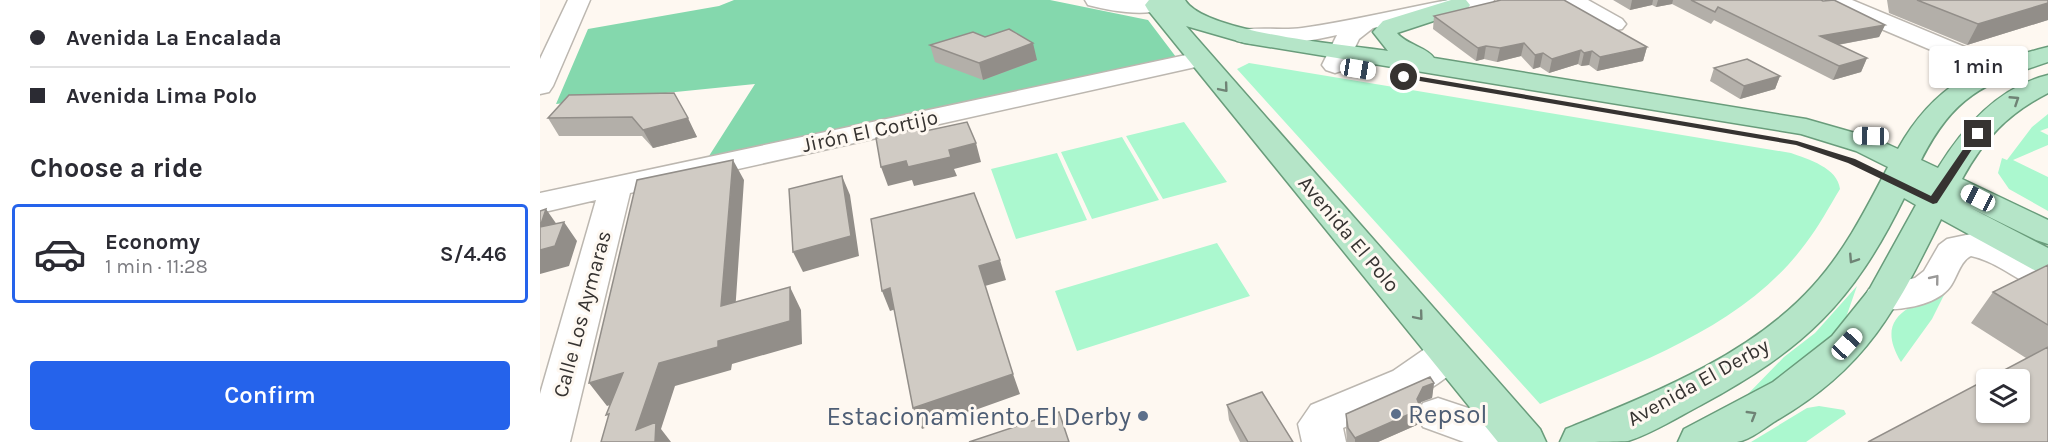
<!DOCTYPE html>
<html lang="en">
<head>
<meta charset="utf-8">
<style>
  :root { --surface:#fff; --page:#f2f2f3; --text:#2b2b33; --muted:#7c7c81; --line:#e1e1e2; --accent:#2563eb }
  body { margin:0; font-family:Karla,sans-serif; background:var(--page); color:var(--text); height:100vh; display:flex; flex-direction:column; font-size:22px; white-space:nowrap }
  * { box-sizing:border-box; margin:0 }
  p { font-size:20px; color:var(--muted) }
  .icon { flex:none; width:33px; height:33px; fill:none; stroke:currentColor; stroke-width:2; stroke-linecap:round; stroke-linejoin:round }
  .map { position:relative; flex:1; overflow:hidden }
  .panel { display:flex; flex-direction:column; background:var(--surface); width:540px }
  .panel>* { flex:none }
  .banner { display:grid; align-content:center; height:132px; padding:0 30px; background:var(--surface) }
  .tools { position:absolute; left:1436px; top:369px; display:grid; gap:12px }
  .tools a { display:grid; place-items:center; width:54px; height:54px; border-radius:6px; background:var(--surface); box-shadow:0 2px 4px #0004; font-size:30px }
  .end { position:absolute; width:27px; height:27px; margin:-14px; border:8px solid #363331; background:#fff; box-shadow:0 0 0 3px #fff }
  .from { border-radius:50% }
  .bubble { position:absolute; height:42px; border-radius:6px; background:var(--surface); box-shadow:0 2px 4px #0004; font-size:20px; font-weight:600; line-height:42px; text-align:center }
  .car { position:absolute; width:18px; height:36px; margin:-18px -9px; border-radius:8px; box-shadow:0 0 4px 2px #0007; background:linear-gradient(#fff 24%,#345 0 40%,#fff 0 76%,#345 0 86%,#fff 0) }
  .banner b { display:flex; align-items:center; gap:21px; height:57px; font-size:22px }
  .banner b+b { border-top:2px solid var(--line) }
  .banner i { width:15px; height:15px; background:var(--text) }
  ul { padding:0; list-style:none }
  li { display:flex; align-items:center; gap:18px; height:99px; margin:0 12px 9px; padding:0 18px; border:3px solid transparent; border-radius:6px }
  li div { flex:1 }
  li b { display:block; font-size:22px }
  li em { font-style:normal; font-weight:600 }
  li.selected { border-color:var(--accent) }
  li>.icon { width:54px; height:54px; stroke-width:1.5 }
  h2 { padding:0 30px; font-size:27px; line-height:72px }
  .action { display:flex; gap:12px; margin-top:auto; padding:12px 30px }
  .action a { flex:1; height:69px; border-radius:6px; background:var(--accent); color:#fff; font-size:24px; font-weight:600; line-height:69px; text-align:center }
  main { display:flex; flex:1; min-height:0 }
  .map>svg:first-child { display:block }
  .green { fill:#abf8cf }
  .forest { fill:#84d8ad }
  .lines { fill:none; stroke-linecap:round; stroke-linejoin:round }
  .minor-casing { stroke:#bcb7b0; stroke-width:3 }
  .major-casing { stroke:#699c7b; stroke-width:3 }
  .minor { fill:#fff; fill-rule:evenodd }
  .major { fill:#b5e5c8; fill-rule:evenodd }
  .wall { fill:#b3afa9 }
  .shaded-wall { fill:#928e89 }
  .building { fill:#d0cbc4; stroke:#928e89; stroke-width:1.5; fill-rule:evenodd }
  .oneway { stroke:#6f8375 }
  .oneway2 { stroke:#9a9998 }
  .route { fill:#363331 }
  .service-dot { fill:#5c6f8a; stroke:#fef8f1; stroke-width:2 }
  .labels { text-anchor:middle; stroke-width:6; stroke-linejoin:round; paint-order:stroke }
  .street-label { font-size:21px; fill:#363331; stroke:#fef8f1 }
  .near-service-label { font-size:26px; fill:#4e5e75; stroke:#fef8f1; text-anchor:start }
</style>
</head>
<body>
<main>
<section class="panel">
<div class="banner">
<b><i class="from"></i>Avenida La Encalada</b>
<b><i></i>Avenida Lima Polo</b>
</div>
<h2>Choose a ride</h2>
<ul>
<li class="selected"><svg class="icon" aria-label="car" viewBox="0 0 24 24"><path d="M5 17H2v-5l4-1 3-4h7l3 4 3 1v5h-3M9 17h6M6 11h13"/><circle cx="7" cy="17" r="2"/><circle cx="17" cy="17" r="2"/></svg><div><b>Economy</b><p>1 min · 11:28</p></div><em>S/4.46</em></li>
</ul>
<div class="action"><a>Confirm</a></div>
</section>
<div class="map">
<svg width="1508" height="442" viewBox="0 0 1508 442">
  <rect width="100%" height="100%" fill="#fef8f1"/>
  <path class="green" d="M709,63L1251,153C1268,159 1298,168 1300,189C1289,207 1279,226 1266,243C1204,328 1093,365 1000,404L697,69Z
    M1508,114V128L1500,131L1508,135V145L1473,160L1508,177V211L1469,189L1458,173L1462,158L1467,160L1492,127Z
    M644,122L687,182L623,199L586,136Z
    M582,137L619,200L552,219L521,152Z
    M517,153L547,220L476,239L451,169Z
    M677,243L710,296L537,351L515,291Z
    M1317,286L1302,329L1230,386L1205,397L1244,357L1275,333Z
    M1406,291L1392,319L1361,362C1334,317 1369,306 1406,291Z
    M1279,406L1304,410L1306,414L1266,442H1211L1267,408Z"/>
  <path class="forest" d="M194,0H510L608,20L636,57L169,156L215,84L16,104L48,29L179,6Z"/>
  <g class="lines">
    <g class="minor-casing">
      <path id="minor" d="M28,0H50L13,86L9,92L0,94V59Z
        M545,0H622L626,5L623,10C599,16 572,11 548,5Z
        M908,0H954L951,5L943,7L833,28L819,39L804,70L795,73L786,70L782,65L797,35C764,42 730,49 697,41L693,36L697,31C717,26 740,31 762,28C811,21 860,9 908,0Z
        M1021,0H1048L1082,19L1086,24L1082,29C1063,34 1041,14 1024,5Z
        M1282,0H1312L1468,65L1472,70L1468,75L1459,78L1450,75L1285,5Z
        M660,52L669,54L672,59L669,64L90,193L30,442H0V394L56,200L0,213V193Z
        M1431,234L1471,245L1508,264V292C1480,284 1459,262 1431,256C1420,261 1417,278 1410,287C1395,307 1351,313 1329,307L1324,298L1329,289L1375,278L1384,271L1399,245L1407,239Z
        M909,337L923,342L929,352C907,391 842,411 803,428L806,442H762L758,424L771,405L853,371L895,342Z
        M898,398L991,429L997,442H924L883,427L877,415L883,403Z"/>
    </g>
    <g class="major-casing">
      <path id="major" d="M609,0H645C664,33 807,45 848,51L833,32L843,21L911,0H926L930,5L927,10L857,33C867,45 887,47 894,58L1266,119L1336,139L1358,149C1394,85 1439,64 1508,47V62C1442,84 1414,96 1381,160L1398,168C1424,126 1459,87 1508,75V93C1467,114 1444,139 1422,179L1508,220V244L1496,240L1429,207L1508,248V274L1496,271L1401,219C1357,308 1327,368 1237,420C1226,427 1210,440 1197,442C1178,442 1157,442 1138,442L1144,429L1233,382L1292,336L1329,290L1376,205L1364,198C1312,304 1264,349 1161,405C1138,417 1113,433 1088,441C1072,442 1038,442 1020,442L1026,429C1111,394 1210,356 1273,286C1305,251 1326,209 1348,167L1316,151L1261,134L705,43L646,26L1000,429L1006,442H958L608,10L605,5Z"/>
    </g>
    <use href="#minor" class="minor"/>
    <use href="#major" class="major"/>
  </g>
  <path class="wall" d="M1073,0H1281L1345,25L1339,37L1298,45L1327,58L1321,72L1293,80L1174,20L1171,24L1132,4L1116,7L1112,5L1090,10Z
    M1347,0H1508V20L1427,45L1349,13Z
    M894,16L1107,47L1103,61L1057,71L1049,65L1041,66L1038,64L1009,73L1000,67L993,69L981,56L957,62L944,59L936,61L893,29Z
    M390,45L497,60L443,80L395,62Z
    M1174,68L1240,76L1235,89L1200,99L1170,81Z
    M134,93L157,137L113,148L102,136H19L8,118Z
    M1508,265V442L1486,358L1431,323L1453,292Z
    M894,383L892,398L881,402L880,405L879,424L838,442H807L806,429V414Z
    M687,405L753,442H700L689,420Z"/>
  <path class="shaded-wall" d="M1092,0H1113L1112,5L1090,10Z
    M1118,0H1133L1132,4L1116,7Z
    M1508,3V20L1427,45L1438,24Z
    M1345,25L1339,37L1275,49L1280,36Z
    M493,43L497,60L443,80L439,63Z
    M984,43L981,56L957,62L960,48Z
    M946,46L944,59L936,61L938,48Z
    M1107,47L1103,61L1057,71L1060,57Z
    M1041,50L1038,64L1009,73L1012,59Z
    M1052,51L1049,65L1041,66L1044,53Z
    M1003,53L1000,67L993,69L995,55Z
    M1327,58L1321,72L1293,80L1299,66Z
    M1240,76L1235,89L1200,99L1204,86Z
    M148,118L157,137L113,148L103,130Z
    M436,143L441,162L414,169L417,176L374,186L372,180L348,186L341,167Z
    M193,160L204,180L194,328L181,306Z
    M302,176L310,195L319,256L263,272L253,252Z
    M6,209L20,229L24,222L37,241L29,266L0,274V227Z
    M460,260L466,280L445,286L439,266Z
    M250,287L261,310L262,344L192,364L191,370L135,386L121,429L131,442H106L96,430L119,363L178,341Z
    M350,288L359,308L350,311L342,291Z
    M83,373L100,396L67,406L49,383Z
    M473,374L480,394L382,429L373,408Z
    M894,383L892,398L881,402L877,411L881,409L879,424L838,442H815V438L877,399L883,387Z"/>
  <path class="building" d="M961,0H1024L1107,47L1060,57L1052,51L1044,53L1041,50L1012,59L1003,53L995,55L984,43L960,48L946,46L938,48L894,16Z
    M1151,0H1281L1283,1L1294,0L1345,25L1280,36L1327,58L1299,66L1178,7L1175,12Z
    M1377,0H1508V3L1438,24Z
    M469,29L493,43L439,63L390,45L433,32L445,37Z
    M1207,59L1240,76L1204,86L1174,68Z
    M134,93L148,118L103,130L92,117L8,118L29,95Z
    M427,122L436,143L409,150L411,157L368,167L366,161L341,167L336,138L378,128L381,132Z
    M193,160L181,306L250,287V321L178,341V347L119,363L96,430L116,422L115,442H61L69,414L66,415L83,373L49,383L97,180Z
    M302,176L311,236L253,252L249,189Z
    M434,193L460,260L439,266L473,374L373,408L350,288L342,291L331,219Z
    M6,209L0,227L24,222L15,246L0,250V211Z
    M1508,265V325L1453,292Z
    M1508,347V442H1328ZM1446,380H1479V412H1446Z
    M890,377L894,383L883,387L877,399L881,409L815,438L808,428L806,414Z
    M722,392L753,442H708L687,405Z
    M519,412L529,442H429Z"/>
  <defs><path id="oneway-chevron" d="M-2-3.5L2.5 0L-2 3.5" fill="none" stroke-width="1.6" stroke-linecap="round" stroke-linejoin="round" transform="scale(1.5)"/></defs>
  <g class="oneway">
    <use href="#oneway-chevron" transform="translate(684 88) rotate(50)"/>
    <use href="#oneway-chevron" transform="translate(1475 100) rotate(-33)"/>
    <use href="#oneway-chevron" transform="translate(1313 259) rotate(123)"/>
    <use href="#oneway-chevron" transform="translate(879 316) rotate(50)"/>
    <use href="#oneway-chevron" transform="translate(1212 415) rotate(-31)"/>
  </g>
  <use class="oneway2" href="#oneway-chevron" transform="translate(1395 279) rotate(-51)"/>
  <path class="route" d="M864,74L1257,141L1315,159L1391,196L1435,132L1442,134L1397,203L1393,204L1308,163L1256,145L862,78Z"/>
  <g class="service-dot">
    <circle cx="856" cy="414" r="6"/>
    <circle cx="603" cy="416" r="6"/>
  </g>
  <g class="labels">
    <g class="street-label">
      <text transform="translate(330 131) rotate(-12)" y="7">Jirón El Cortijo</text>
      <text transform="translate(809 234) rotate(50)" y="7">Avenida El Polo</text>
      <text transform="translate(42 314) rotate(-75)" y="7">Calle Los Aymaras</text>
      <text transform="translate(1158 382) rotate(-29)" y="7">Avenida El Derby</text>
    </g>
    <g class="near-service-label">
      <text x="868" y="423">Repsol</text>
      <text x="591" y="425" text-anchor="end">Estacionamiento El Derby</text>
    </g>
  </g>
</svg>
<div class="tools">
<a><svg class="icon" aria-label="layers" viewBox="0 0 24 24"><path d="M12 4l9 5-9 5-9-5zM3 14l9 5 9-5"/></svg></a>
</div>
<i class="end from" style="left:864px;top:77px"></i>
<i class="end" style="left:1438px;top:134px"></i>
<div class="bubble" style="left:1389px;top:46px;width:99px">1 min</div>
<i class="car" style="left:818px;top:69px;rotate:99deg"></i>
<i class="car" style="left:1331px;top:136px;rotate:271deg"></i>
<i class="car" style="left:1438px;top:198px;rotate:297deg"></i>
<i class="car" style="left:1307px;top:344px;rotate:43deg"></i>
</div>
</main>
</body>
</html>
